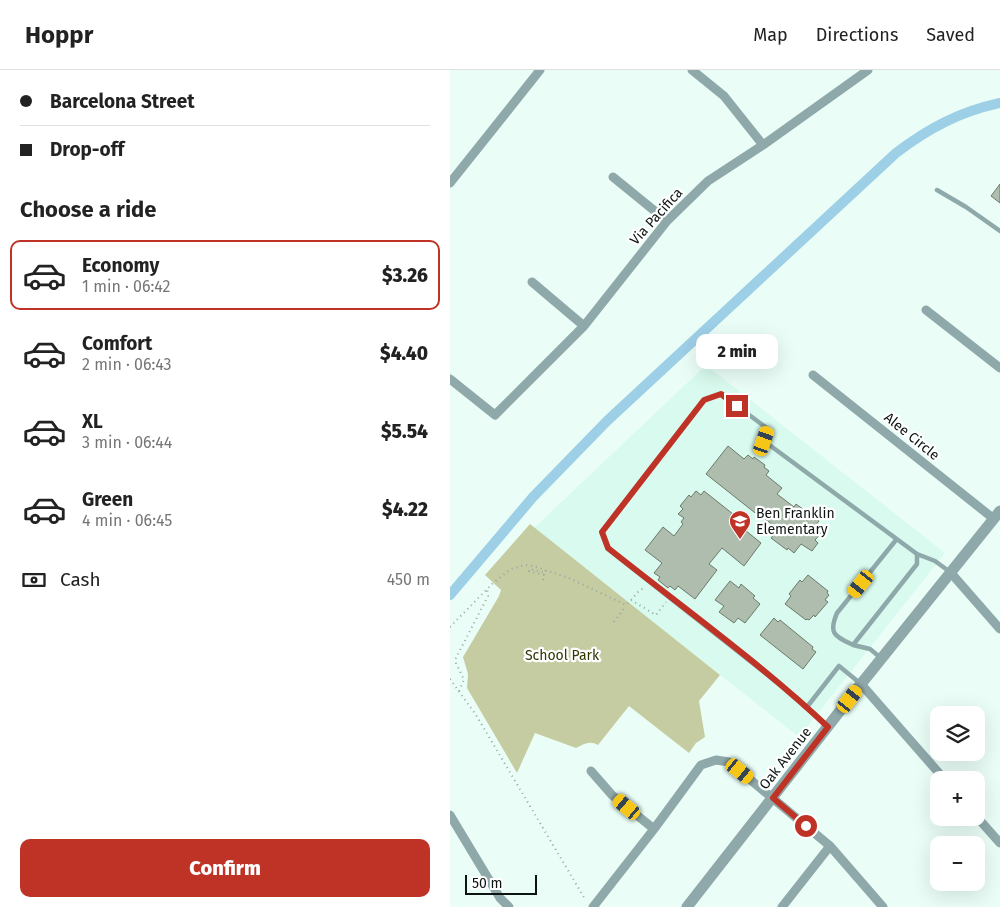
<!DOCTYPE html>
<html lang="en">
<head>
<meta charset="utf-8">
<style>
  :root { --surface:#fff; --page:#f2f2f2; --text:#222; --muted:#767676; --line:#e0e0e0; --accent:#bf3226 }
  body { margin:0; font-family:"Fira Sans",sans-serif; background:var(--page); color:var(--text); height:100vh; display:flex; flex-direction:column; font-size:19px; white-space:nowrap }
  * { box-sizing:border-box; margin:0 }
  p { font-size:16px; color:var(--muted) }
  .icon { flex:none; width:28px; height:28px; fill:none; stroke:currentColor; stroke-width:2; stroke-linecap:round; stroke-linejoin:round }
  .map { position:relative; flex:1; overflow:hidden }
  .side { display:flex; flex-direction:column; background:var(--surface); width:450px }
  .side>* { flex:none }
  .banner { display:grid; align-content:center; height:110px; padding:0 20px; background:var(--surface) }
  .fabs { position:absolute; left:480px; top:636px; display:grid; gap:10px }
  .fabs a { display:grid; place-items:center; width:55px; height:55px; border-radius:10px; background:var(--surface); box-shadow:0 5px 20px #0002; font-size:25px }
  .scale { position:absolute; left:15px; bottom:12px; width:72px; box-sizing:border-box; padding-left:5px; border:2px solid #0c1412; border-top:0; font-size:14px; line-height:18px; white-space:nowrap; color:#0c1412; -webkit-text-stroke:4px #fff; paint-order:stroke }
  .end { position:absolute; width:22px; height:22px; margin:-11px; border:6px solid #bf3226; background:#fff; box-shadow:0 0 0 2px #fff }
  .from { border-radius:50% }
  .bubble { position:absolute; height:35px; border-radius:10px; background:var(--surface); box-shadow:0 5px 20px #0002; font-size:16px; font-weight:800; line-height:35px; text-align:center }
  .car { position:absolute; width:15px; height:30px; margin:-15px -8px; border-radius:6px; box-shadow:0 0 4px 1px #0007; background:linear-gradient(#f5c518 24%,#345 0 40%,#f5c518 0 76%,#345 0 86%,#f5c518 0) }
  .banner b { display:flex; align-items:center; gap:18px; height:48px; font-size:19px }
  .banner b+b { border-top:1px solid var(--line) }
  .banner i { width:12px; height:12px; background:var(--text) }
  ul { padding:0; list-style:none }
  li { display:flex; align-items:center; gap:15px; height:70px; margin:0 10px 8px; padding:0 10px; border:2px solid transparent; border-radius:10px }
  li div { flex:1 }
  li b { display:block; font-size:19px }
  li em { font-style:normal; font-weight:800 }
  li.current { border-color:var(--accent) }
  li>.icon { width:45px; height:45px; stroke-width:1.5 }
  h2 { padding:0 20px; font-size:22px; line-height:60px }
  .pay { display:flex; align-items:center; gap:12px; height:55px; padding:0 20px; font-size:19px }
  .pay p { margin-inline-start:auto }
  .cta { display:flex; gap:10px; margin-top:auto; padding:10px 20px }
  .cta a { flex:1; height:58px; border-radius:10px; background:var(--accent); color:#fff; font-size:20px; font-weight:800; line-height:58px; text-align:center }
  header { display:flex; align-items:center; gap:30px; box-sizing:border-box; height:70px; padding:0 25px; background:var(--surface); border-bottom:1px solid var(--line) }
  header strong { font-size:24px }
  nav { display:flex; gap:28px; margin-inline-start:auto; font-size:18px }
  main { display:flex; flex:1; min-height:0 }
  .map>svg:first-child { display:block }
  .built { fill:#d9faee }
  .green { fill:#c6cca1 }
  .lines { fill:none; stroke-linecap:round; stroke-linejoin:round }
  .canal { stroke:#9dcfe7; stroke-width:10 }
  .building { fill:#aebdad; stroke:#6c7a6b }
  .path { stroke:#96a5a0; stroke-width:2; stroke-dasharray:1 4; stroke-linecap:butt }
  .service { stroke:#8fa8a9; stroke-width:4.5 }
  .minor { stroke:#8fa8a9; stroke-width:9 }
  .tertiary { stroke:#8fa8a9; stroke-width:11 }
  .route { stroke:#bf3226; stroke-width:6 }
  .labels { text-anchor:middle; stroke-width:4.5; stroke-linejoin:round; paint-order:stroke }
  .street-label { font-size:14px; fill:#0c1412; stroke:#fff }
  .poi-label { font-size:14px; fill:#0c1412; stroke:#fff; text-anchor:start }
  .park-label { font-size:14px; fill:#323600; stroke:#fff }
</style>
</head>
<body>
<header>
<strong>Hoppr</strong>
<nav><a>Map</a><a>Directions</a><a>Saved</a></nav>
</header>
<main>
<section class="side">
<div class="banner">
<b><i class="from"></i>Barcelona Street</b>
<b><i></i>Drop-off</b>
</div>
<h2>Choose a ride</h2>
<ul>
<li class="current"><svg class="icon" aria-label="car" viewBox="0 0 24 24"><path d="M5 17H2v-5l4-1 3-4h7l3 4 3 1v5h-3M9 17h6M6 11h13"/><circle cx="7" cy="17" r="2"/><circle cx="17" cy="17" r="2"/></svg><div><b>Economy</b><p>1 min · 06:42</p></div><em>$3.26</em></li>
<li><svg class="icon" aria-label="car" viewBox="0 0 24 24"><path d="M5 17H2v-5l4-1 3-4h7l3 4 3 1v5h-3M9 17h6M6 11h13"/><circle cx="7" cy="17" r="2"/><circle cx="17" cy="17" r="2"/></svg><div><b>Comfort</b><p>2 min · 06:43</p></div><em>$4.40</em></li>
<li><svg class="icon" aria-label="car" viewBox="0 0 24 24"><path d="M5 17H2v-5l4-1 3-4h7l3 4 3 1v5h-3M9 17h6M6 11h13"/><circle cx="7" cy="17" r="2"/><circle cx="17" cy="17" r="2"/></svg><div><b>XL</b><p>3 min · 06:44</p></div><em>$5.54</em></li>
<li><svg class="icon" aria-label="car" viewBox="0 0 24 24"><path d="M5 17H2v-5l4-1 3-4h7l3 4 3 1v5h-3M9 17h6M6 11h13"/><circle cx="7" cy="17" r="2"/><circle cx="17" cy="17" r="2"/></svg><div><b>Green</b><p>4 min · 06:45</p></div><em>$4.22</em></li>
</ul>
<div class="pay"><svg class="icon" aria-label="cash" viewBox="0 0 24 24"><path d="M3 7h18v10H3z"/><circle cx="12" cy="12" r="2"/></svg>Cash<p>450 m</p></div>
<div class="cta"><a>Confirm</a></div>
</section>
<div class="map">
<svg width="550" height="837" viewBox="0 0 550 837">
  <rect width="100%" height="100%" fill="#eafef7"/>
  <path class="built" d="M256,295L495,483L349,667L84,458Z"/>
  <path class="green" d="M80,454L270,605L249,631L255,667L246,673L239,683L179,636L148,675C140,670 133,674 126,678L85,663L67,703L17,618L18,604L13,587L49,526L51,520L35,505Z"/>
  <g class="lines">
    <path class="canal" d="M0,525L83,427L157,351L446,83C479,58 509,42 550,33"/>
  </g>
  <path class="building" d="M550,114V133L541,126Z
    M278,376L294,389L298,385L303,389L304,387L315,395L314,397L319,401L316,405L332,418L327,424L344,437L346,434L369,451L364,457L371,463L365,470L368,473L362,481L351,474L344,483L338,478L337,480L321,468L328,459L310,445L309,446L256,404Z
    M246,421L251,425L254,421L293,452L290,456L311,473L294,496L272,478L259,494L267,500L245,529L228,516L225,520L220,516L218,518L208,510L210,507L204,503L212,493L195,480L213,457L224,466L233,454L231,452L234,448L228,444L233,439L230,436L239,425L241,427Z
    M358,505L378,521L377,523L379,525L375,530L378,532L365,547L364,545L359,550L357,549L356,550L335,534L341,526L339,524L350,510L352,512Z
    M280,511L289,518L291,514L305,526L303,528L310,534L295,553L288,548L284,553L269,542L274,536L265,530Z
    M324,548L328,552L330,550L363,577L362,579L366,582L353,599L310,565Z"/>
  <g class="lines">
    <path class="path" d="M93,510L94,505L79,501L80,499L95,503L96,500
      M181,530L188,522L195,517
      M164,552L176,536
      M0,557L43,513L61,499L75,495L83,496L119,508L176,535L181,530L206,545L216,532
      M0,609L26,645L135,829
      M9,621L14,610L6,593V588L38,526L37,519"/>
    <path class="service" d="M487,120L516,137L550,161
      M403,575C385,566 378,564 387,543L446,470
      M431,588L420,579L403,575L467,494V484L485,491L500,502
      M357,637L389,596L411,614
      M377,656L348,629L158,479L152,462L254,330L271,324L318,359L314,371L467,484"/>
    <path class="minor" d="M242,0L274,26L313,75
      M163,107L217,151
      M0,113L90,0
      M82,212L134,256
      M476,240L550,298
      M363,305L544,449
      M0,309L45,345L134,256L217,151L258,111L313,75L418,0
      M501,503L550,559
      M411,614L495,710
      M141,701L162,725L204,759
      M0,745L50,828L59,837
      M526,746L550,773
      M143,837L204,759L251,695L266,690L279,692L380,776L433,837
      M332,837L380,776"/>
    <path class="tertiary" d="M237,837L411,614L550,441"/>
  </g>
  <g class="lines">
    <path class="route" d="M287,336L271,324L254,330L152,462L158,478C232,537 309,592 378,657L323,728L356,756"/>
  </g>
  <defs>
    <g id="school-pin" transform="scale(1.125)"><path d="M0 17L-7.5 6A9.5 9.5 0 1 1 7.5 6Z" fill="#bf3226" stroke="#fff"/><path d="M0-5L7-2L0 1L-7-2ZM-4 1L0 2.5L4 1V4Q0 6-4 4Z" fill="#fff"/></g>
  </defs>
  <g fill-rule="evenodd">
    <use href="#school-pin" x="290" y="451"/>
  </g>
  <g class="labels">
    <g class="street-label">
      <text transform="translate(206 146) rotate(-48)" y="5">Via Pacifica</text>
      <text transform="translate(462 366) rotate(39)" y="5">Alee Circle</text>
      <text transform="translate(335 688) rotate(-52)" y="5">Oak Avenue</text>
    </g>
    <g class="poi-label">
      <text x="306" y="448">Ben Franklin<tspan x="306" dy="16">Elementary</tspan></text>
    </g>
    <g class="park-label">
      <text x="112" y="590">School Park</text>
    </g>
  </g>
</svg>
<div class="fabs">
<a><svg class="icon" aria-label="layers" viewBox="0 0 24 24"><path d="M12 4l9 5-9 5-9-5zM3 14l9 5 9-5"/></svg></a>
<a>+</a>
<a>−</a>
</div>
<div class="scale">50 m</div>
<i class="end from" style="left:356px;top:756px"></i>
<i class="end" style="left:287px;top:336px"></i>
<div class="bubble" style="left:246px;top:264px;width:82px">2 min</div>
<i class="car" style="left:314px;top:371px;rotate:19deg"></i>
<i class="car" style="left:411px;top:514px;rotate:219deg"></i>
<i class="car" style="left:400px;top:629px;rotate:38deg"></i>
<i class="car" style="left:290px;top:701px;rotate:129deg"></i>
<i class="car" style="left:177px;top:737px;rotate:310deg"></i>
</div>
</main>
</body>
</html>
